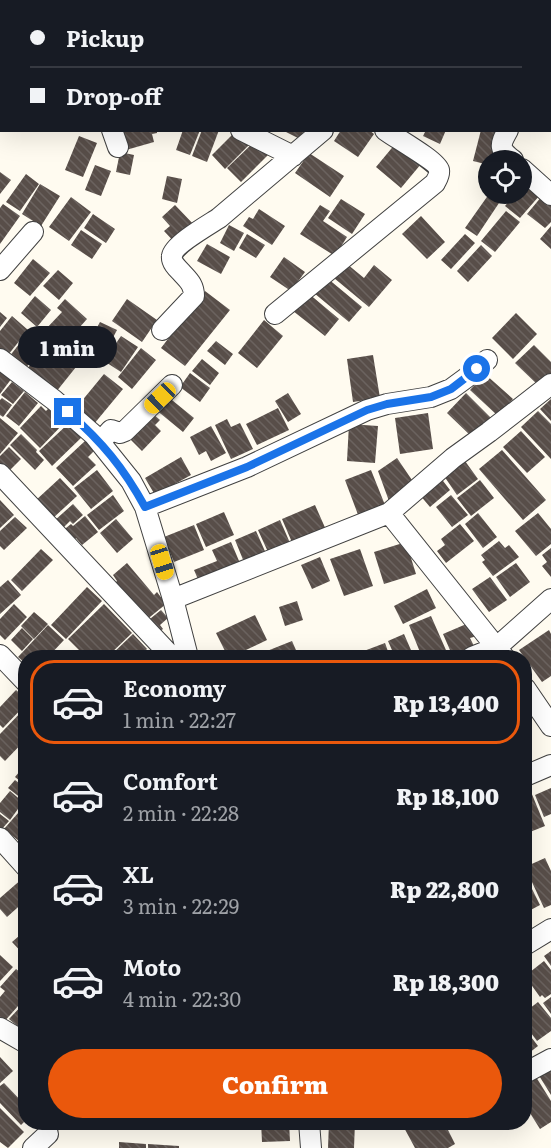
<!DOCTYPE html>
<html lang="en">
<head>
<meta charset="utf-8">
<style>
  :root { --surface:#171b24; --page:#242831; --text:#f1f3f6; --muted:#9ea1a6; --line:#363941; --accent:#ea580c }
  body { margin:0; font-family:Literata,serif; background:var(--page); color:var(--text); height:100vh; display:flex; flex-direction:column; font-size:22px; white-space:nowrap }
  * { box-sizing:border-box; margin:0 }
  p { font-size:20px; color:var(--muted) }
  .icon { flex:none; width:33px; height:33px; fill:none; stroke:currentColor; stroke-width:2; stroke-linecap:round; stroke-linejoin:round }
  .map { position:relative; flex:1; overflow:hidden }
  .details { position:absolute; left:18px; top:650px; width:514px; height:480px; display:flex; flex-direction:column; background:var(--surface); border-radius:24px; box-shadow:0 6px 24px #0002 }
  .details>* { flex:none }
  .banner { position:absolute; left:0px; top:0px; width:552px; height:132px; box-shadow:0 6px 24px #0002; display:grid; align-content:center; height:132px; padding:0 30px; background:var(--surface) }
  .buttons { position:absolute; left:478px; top:150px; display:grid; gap:12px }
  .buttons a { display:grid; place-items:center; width:54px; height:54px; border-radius:50%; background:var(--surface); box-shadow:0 6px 24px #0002; font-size:30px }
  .end { position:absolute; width:27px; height:27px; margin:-14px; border:8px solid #1a73e8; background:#fff; box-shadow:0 0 0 3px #fff }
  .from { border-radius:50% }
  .bubble { position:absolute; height:42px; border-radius:21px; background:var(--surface); box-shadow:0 6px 24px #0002; font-size:20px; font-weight:800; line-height:42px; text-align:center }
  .car { position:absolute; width:18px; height:36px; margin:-18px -9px; border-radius:8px; box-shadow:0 0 4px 2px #0007; background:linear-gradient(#f5c518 24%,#345 0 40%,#f5c518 0 76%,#345 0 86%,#f5c518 0) }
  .banner b { display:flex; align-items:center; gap:21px; height:57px; font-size:22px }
  .banner b+b { border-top:2px solid var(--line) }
  .banner i { width:15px; height:15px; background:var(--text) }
  ul { padding:10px 0 0; list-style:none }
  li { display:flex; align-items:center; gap:18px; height:84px; margin:0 12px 9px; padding:0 18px; border:3px solid transparent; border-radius:24px }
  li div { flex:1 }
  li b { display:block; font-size:22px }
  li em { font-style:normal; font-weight:800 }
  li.selected { border-color:var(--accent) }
  li>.icon { width:54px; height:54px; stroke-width:1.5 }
  .action { display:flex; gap:12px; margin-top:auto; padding:12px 30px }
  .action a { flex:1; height:69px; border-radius:36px; background:var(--accent); color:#fff; font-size:24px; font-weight:800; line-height:69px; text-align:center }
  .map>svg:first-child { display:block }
  .building { fill:url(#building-back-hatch) }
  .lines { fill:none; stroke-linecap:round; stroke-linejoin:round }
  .street-casing { stroke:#414141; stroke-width:22 }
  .street { stroke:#fff; stroke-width:20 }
  .route { stroke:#1a73e8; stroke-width:8 }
</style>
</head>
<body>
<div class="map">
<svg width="551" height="1148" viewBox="0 0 551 1148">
  <defs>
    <pattern id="building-back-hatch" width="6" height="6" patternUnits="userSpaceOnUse" patternTransform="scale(1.5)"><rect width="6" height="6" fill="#584e49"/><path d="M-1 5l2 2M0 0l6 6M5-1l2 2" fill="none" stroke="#6b635f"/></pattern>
  </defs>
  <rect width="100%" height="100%" fill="#fffbf0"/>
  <path class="building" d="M120,130H157V133L152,134L154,142L126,150Z
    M183,130H200L190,155L176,150Z
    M202,130H219L207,162L192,156Z
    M237,130L251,143L225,169L212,155Z
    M282,130H304L300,139Z
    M341,130H369L374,134L358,157L334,141Z
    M426,130H446L440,144L423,136Z
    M481,130H503L495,160H489V165L473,161Z
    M79,136L97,143L83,177L65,170Z
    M256,140L270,153L241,182L227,168Z
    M396,143L421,164L401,188L376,167Z
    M120,152L134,155L130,175L116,172Z
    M309,153L344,176L330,197L295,173Z
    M95,165L111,171L101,196L85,190Z
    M0,172L11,180L0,194Z
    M26,174L39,184L20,211L6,202Z
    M167,176L182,179L177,203L162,199Z
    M525,183L540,195L520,218L505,206L515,194H522V186Z
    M40,184L60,196L41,226L22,214Z
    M489,194H491L501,200L477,236L465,228Z
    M542,196L551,203V222L545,228L527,214Z
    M71,197L91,212L69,241L49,227Z
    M341,199L365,214L352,234L328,218Z
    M3,204L20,216L0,244V208Z
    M175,205L197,228L178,246L164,231L170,226L162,217Z
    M320,205L330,211L323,221L347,237L335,256L300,234Z
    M259,209L285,226L272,245L243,226L249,217L253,219Z
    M506,211L520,222L495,252L481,241Z
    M93,214L115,229L106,243L84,228Z
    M421,216L445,242L427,259L402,234Z
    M229,225L244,233L234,251L220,243Z
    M551,226V249L540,239Z
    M81,230L102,244L92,259L71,245Z
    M247,234L265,245L256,258L239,248Z
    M465,234L475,243L451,269L441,260Z
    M207,244L230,257L221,274L197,261Z
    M481,245L492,256L468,282L457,271Z
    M284,257L305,272L291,291L270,277Z
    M33,259L50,273L30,296L14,283Z
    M347,264L364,278L374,265L392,280L369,307L334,278Z
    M58,270L73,283L59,300L43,286Z
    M327,278L362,307L349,322L314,293Z
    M205,291L230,310L185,366L161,348Z
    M308,293L339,319L325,336L293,311Z
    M35,296L51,310L37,327L21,313Z
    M65,299L87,319L63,346L45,330L62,312L57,308Z
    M127,299L157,320L142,342L112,321Z
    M0,312L7,318L0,327Z
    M516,313L537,334L513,359L492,338Z
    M12,316L28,330L8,355L0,349V331Z
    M264,320L283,336L257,368L238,353Z
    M100,322L117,330L99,364L82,355Z
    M30,330L46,342L25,369L9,357Z
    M121,336L138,347L121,372L104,361Z
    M216,341L233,354L225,365L207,351Z
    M534,345L551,362V376L540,387L515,363Z
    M45,347L56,355L62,347L80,362L56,392L27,369Z
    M141,348L156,360L132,389L118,377Z
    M373,355L380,398L353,402L347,359Z
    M202,359L219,373L210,385L192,371Z
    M0,369L12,378L0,394Z
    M190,373L210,388L200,402L180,387Z
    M104,374L123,389L94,424L76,408Z
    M485,374L513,399L498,416L470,390Z
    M12,382L24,391L13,404L1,395Z
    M25,392L38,403L19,426L6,416Z
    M288,393L301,414L288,422L275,401Z
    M466,393L491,418L472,437L447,413Z
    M167,396L194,418L183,432L155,409Z
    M2,398L12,405L3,417L0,415V400Z
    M551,399V421L540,409Z
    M41,406L46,411L50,407L65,422L40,448L20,428Z
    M278,408L289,430L257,445L246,424Z
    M538,411L551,424V459L521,427Z
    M152,413L160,420L155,425L161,431L142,451L128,437Z
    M428,413L433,449L400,454L395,418Z
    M0,418L18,433L0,454Z
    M227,419L231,427L240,423L253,449L231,459L215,425Z
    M69,423L82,437L52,466L39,451Z
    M349,424L378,426L375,463L347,461Z
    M211,426L226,453L211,461L206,451L199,455L190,437Z
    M521,431L545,457L527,473L503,447Z
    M21,434L37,450L36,452L44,460L35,470L10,445Z
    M85,441L94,451L88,457L96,465L73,486L56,468Z
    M9,447L21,459L8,472L0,463V456Z
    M502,450L546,500L523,520L479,469Z
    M181,457L191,475L155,495L145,478Z
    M397,458L414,483L389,501L378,471Z
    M465,461L478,479L457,495L444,476Z
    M97,470L113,491L91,509L74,488Z
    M371,470L387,510L360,520L345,480Z
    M440,477L450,490L430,507L419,494Z
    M60,478L77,496L52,519L35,501Z
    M480,480L494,498L471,516L457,498Z
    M113,495L124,511L99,530L87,515Z
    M451,495L468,515L452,527L436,507Z
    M0,500L14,515L0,528Z
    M73,504L83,515L73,524L70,521L62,529L54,521Z
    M315,505L327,532L294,547L282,519Z
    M224,512L234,535L206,547L196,524Z
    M478,513L497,537L483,548L465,524Z
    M538,513L551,529V544L536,556L515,531Z
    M85,516L98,532L82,545L76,538L71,543L61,532L71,524L73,526Z
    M15,517L27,528L4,550L0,546V531Z
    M116,519L133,539L117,553L100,533Z
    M280,520L290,543L268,552L258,530Z
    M460,524L474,541L446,563L437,551L445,545L441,539Z
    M194,525L204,550L174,562L164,537Z
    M256,531L268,558L246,567L235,540Z
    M499,541L505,548L509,545L519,557L493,576L482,562L485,560L481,555Z
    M231,542L242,568L200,584L194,570L217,561L212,550Z
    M406,542L416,574L384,584L374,552Z
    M551,548V577L542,566L547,562L542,555Z
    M41,549L53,560L22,591L11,580Z
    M360,549L373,586L344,596L330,559Z
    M320,557L330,581L312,589L301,565Z
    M127,563L154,595L157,592L166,604L145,621L114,584L117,581L113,575Z
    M516,563L530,582L510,597L496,577Z
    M490,577L507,600L489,612L472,589Z
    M8,580L21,595L0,614V587Z
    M87,587L102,601L66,639L51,625Z
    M427,589L436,608L403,624L394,606Z
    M297,601L303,620L285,626L279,607Z
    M14,604L27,617L5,640L0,635V619Z
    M104,604L132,633L107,657H86L68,639Z
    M161,610L168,618L160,625L163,629L155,635L145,623Z
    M34,612L48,624L34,639L21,626Z
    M255,615L267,640L231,657H228L216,633Z
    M431,616L449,657H422L409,625Z
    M471,622L477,636L470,638L476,650L459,657H453L443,634Z
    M48,625L64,640L48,657H26V664L18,657Z
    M22,628L33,639L22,651L11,640Z
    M549,630L551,634V676L542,682L519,650Z
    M133,634L147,649L139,657H109Z
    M404,634L414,657H395L388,641Z
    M292,641L299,657H270L267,651Z
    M385,643L390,657H348Z
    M16,690L26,699V704L3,728L0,725V707Z
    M26,707V739L5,761L0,756V734Z
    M24,766L26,767V786L15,777Z
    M15,780L26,788V802L8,788Z
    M529,787L545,826L525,834V789Z
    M551,788V814L544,817L535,795Z
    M10,791L23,802L10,820L0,812V803Z
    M26,804V833L19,841L4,829Z
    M0,814L9,821L1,830L0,829Z
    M545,858L551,871V905L544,908L525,867Z
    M525,875L540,905L525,913Z
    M23,878L26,881V900L7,917L0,909V898Z
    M26,930V957L12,942Z
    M551,951V966L544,956Z
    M0,955L13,967L0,981Z
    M544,961L551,970V994L545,998L542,995L540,997L525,976Z
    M16,969L26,977V997L3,1023L0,1021V997L5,991L0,987Z
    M551,997V1014L543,1003Z
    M26,1001V1026L22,1030L9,1019Z
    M538,1002L551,1018V1031L537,1041L525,1025V1012Z
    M525,1029L538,1046L525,1056Z
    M19,1055H26V1093H23Z
    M0,1057L13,1071L0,1083Z
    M551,1066V1095L538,1074Z
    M536,1077L551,1101V1122L540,1129L525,1105V1085Z
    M4,1083L26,1106V1120L21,1125L0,1103V1086Z
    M0,1108L24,1132L8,1148L0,1142Z
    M60,1122H87V1126L61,1130Z
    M261,1122H289L290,1141L262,1142Z
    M329,1122H355L354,1148H328Z
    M401,1122H444L455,1144L448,1148H415Z
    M119,1142L146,1144V1148H119Z
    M148,1144L179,1146V1148H148Z"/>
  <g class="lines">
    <g class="street-casing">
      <path id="street" d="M1,0L6,2
        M172,0L173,2
        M76,2L80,0
        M335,2L338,0
        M501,2L502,0
        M550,88H551
        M112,130L118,147
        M241,130L293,156
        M508,130C499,146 499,149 513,160
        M522,169L551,195
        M0,270L33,232
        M275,314L435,183C437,179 440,175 439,170C437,161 394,137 385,130
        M162,330L194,296C194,284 188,280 181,272C177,268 171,262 172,256C173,245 210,224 219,218L323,130
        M0,359L54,400L94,435L131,481L145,507L173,599L188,657
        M100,442L111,430L120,433L125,431L172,385
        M0,474L172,657
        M145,507L247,467L367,410L387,404L431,397L451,389L466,378L487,360
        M389,513L504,657
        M173,599L389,513L453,458L489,432L551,384
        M0,655L26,682
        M472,657L497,647L551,599
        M525,688L551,726
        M525,776L551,765
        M0,838L26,867
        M525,945L551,929
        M0,1028L26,1043
        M525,1073L551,1059
        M309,1122L311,1148
        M33,1148L48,1134"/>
    </g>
    <use href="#street" class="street"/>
  </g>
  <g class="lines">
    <path class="route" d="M68,412C102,442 123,467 145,507L247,467L367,410L387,404L431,397L451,389L477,369"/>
  </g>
</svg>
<div class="buttons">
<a><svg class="icon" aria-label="locate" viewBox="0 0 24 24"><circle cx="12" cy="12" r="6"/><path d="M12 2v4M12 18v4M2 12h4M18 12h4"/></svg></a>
</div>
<i class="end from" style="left:477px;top:369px"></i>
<i class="end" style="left:68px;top:412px"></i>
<div class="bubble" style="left:18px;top:326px;width:99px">1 min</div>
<i class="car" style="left:160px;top:398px;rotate:226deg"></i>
<i class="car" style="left:162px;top:562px;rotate:163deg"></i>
<div class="banner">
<b><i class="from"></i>Pickup</b>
<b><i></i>Drop-off</b>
</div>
<section class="details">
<ul>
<li class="selected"><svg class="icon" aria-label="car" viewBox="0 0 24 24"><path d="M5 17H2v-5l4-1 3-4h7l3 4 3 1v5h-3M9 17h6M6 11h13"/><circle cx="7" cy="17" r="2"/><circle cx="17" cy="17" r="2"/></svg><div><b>Economy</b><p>1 min · 22:27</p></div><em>Rp 13,400</em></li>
<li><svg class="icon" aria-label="car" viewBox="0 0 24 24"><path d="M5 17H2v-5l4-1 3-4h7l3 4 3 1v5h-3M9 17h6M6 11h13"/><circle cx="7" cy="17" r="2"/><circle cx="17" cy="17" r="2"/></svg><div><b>Comfort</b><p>2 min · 22:28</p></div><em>Rp 18,100</em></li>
<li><svg class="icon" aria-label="car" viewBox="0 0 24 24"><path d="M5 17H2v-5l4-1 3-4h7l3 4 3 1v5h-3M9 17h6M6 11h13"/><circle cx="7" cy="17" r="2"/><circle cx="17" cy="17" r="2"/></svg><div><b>XL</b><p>3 min · 22:29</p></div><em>Rp 22,800</em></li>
<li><svg class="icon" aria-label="car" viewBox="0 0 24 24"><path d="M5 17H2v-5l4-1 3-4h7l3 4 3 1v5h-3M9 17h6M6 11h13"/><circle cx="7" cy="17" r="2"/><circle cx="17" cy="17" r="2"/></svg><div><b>Moto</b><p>4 min · 22:30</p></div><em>Rp 18,300</em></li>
</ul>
<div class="action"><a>Confirm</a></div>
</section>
</div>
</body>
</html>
